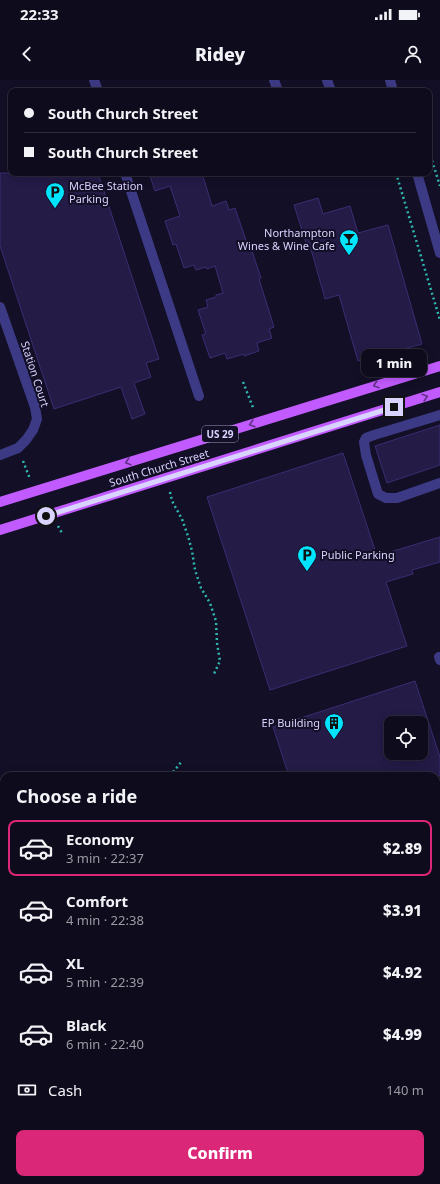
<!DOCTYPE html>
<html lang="en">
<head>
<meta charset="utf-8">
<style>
  :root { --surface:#0e0b1c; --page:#1c1929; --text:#f1f3f6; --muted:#9b9ba3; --line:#2e2b3b; --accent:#db2777 }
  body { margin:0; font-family:"Noto Sans",sans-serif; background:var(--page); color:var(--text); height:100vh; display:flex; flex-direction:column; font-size:15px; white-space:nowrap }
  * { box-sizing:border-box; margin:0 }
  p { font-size:13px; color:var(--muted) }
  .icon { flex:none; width:22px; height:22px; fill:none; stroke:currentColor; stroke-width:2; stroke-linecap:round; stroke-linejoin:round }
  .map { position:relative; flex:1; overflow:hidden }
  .drawer { position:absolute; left:0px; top:692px; width:440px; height:412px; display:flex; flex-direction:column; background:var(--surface); border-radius:12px 12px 0 0; box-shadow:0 2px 10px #0003,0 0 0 1px var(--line) }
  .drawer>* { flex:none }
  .hud { position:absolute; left:8px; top:8px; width:424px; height:88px; border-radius:8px; box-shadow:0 2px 10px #0003,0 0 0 1px var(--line); display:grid; align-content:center; height:88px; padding:0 16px; background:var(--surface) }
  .controls { position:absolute; left:384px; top:636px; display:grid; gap:8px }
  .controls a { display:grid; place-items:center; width:44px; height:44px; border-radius:8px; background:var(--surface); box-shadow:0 2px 10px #0003,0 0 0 1px var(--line); font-size:20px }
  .end { position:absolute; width:18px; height:18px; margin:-9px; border:5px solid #d9d4ff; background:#111; box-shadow:0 0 0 2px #111 }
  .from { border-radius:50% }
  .bubble { position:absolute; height:28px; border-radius:8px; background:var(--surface); box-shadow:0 2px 10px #0003,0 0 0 1px var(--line); font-size:13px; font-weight:800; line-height:28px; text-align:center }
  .hud b { display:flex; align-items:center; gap:14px; height:38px; font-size:15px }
  .hud b+b { border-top:1px solid var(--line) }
  .hud i { width:10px; height:10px; background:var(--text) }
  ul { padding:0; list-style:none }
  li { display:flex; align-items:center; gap:12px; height:56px; margin:0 8px 6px; padding:0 8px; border:2px solid transparent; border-radius:8px }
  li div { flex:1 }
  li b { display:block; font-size:15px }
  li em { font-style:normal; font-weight:800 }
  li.on { border-color:var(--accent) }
  li>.icon { width:36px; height:36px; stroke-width:1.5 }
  h2 { padding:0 16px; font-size:18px; line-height:48px }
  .pay { display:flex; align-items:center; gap:10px; height:44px; padding:0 16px; font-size:15px }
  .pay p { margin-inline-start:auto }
  .cta { display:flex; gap:8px; margin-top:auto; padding:8px 16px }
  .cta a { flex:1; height:46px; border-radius:8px; background:var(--accent); color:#fff; font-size:16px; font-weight:800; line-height:46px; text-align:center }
  .status { display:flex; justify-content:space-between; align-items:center; height:28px; padding:0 20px; background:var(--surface); direction:ltr }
  .status svg { height:11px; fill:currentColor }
  header { display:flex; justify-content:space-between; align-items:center; height:52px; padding:0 16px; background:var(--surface); font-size:18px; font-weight:800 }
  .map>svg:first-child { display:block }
  .building { fill:#241b47; stroke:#3b2d73; fill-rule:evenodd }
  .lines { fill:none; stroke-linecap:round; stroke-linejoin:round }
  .path { stroke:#2fb8b0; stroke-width:2.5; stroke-dasharray:2 3; stroke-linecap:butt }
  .minor { stroke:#3d3a85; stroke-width:10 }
  .major { stroke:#c25bff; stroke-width:10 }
  .oneway { stroke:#623188 }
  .route { stroke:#d9d4ff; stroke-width:5 }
  .labels { text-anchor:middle; stroke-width:4; stroke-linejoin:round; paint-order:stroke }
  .shield { fill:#130f26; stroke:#9e99be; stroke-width:1 }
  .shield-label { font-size:10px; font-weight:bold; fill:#d9d4ff }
  .poi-label { font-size:11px; fill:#d9d4ff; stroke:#130f26; text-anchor:start }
  .street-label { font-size:11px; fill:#d9d4ff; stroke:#130f26 }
</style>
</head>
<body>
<div class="status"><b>22:33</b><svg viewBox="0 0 49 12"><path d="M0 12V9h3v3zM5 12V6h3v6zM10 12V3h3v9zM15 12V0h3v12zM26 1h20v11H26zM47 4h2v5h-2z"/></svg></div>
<header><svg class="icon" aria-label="back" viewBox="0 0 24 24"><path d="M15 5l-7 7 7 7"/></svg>Ridey<svg class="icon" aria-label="person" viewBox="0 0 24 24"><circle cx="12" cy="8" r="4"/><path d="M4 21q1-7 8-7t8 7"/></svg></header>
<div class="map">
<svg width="440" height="1104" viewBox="0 0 440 1104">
  <rect width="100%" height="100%" fill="#130f26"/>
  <path class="building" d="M0,93H98L159,279L146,283L151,297L134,303L145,334L132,339L121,307L54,329L0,166Z
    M149,93H202L212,126L226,121L229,130L235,128L249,169L251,168L261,198L259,199L274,247L269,249L272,258L257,263L259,271L244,276V274L227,279L225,273L210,278L202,255L206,254L198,230L208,227L206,220L216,217V215L223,213L215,186L207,189L206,187L196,190L194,185L184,188L176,164L173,165L165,141L180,136L170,106L155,111Z
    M318,118L323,134L350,126L358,153L388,145L422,264L358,281L339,215L325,219L309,162L306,163L294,125Z
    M440,345V385L387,403L375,366Z
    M343,373L377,476L440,457V482L412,490L413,494L386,502L407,566L270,610L207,417Z
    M415,601L440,677V696H289L273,647ZM391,643H421V673H391Z"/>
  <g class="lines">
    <path class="path" d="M429,71L440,106
      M396,93L440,240
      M243,302L254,330
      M23,381L30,399
      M170,412L172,421L182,439L188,456L192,471L195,490L201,508L210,523L216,541L217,563L220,581L213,596
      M58,446L62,453
      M170,696L182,681"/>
    <path class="minor" d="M94,0L98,11
      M274,0L278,11
      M327,0L331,11
      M390,0L393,11
      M125,93L199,316
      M417,93L440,173
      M0,227L35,327L37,339L33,350L26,360L18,368L0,375
      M440,335L374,355L366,358L364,362L366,375L378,414L386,418H397L440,403
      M439,577L440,580
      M436,744L440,743
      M436,788L440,787
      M436,826L440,838
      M436,902L440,901
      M0,948H4
      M0,961L4,974
      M42,1100L44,1104
      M215,1100L216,1104
      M360,1100L361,1104
      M413,1100L414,1104"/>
    <path class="major" d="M0,422L440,286
      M0,450L440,312"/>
  </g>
  <defs><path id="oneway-chevron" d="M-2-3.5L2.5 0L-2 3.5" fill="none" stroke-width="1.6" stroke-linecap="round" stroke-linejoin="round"/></defs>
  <g class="oneway">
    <use href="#oneway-chevron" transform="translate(376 305) rotate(163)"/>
    <use href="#oneway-chevron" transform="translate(425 317) rotate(-17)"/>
    <use href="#oneway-chevron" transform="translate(252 344) rotate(163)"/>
    <use href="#oneway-chevron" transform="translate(128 382) rotate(163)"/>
  </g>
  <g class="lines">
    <path class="route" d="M46,436L394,327"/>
  </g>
  <defs>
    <g id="parking-pin" transform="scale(1)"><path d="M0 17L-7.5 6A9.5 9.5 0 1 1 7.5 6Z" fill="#00e5ff" stroke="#130f26"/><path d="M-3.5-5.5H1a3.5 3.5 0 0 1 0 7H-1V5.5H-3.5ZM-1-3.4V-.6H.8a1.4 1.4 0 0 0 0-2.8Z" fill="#111"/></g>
    <g id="bar-pin" transform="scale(1)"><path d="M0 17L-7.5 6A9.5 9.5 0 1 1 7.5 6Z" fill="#00e5ff" stroke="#130f26"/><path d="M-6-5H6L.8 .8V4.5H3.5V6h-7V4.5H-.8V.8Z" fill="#111"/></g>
    <g id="building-pin" transform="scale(1)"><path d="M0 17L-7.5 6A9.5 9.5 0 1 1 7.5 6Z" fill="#00e5ff" stroke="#130f26"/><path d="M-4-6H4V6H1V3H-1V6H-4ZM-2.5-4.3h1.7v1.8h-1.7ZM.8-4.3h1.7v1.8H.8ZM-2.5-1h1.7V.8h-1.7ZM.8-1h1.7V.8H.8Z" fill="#111"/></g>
  </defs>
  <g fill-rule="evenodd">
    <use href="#parking-pin" x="55" y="112"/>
    <use href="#bar-pin" x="349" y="159"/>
    <use href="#parking-pin" x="307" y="475"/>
    <use href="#building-pin" x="334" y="643"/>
  </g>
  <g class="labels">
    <rect class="shield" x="202" y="346" width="36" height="16" rx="3"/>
    <g class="shield-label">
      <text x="220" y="358">US 29</text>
    </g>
    <g class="poi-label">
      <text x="69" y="110">McBee Station<tspan x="69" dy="13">Parking</tspan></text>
      <text x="335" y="157" text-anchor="end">Northampton<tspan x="335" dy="13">Wines &amp; Wine Cafe</tspan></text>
      <text x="321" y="479">Public Parking</text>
      <text x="320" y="647" text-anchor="end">EP Building</text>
    </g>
    <g class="street-label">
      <text transform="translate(35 294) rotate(72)" y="4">Station Court</text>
      <text transform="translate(159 388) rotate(-17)" y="4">South Church Street</text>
    </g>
  </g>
</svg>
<div class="controls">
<a><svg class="icon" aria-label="locate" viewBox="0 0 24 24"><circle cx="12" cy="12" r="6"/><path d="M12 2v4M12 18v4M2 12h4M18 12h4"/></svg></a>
</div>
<i class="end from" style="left:46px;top:436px"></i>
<i class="end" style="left:394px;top:327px"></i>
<div class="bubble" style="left:361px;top:269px;width:66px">1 min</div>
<div class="hud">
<b><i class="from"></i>South Church Street</b>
<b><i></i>South Church Street</b>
</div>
<section class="drawer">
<h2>Choose a ride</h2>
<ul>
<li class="on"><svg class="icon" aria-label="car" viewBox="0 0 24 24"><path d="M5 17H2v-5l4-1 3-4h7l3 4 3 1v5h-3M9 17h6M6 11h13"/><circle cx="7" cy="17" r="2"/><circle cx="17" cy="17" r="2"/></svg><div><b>Economy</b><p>3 min · 22:37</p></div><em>$2.89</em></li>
<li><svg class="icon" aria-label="car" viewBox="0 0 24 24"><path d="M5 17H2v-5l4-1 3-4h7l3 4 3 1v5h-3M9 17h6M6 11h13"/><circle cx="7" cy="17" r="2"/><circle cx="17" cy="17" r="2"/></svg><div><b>Comfort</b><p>4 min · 22:38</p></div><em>$3.91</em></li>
<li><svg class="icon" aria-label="car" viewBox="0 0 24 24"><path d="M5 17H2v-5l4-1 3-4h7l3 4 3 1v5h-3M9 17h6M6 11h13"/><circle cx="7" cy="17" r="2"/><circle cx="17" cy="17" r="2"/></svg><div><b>XL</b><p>5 min · 22:39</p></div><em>$4.92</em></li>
<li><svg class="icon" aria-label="car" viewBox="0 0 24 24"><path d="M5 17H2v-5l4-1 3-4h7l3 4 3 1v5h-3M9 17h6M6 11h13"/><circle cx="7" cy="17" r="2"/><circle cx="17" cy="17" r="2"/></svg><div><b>Black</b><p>6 min · 22:40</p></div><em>$4.99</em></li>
</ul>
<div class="pay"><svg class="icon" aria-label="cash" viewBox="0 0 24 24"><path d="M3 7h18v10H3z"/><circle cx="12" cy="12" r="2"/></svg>Cash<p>140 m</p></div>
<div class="cta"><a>Confirm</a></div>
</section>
</div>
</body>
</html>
